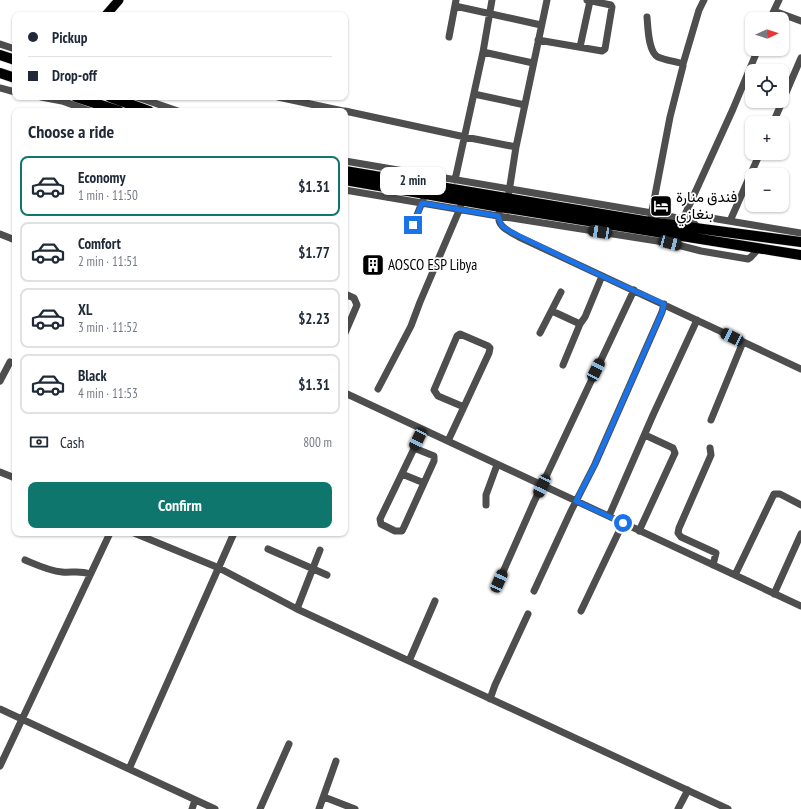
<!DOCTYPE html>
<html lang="en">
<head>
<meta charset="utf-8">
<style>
  :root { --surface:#fff; --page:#f6f6f7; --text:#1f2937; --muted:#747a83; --line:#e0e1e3; --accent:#0f766e }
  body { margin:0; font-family:"PT Sans Narrow",Vazirmatn,sans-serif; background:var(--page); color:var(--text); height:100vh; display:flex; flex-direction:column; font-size:15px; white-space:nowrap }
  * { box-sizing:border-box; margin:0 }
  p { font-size:13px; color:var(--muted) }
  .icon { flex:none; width:22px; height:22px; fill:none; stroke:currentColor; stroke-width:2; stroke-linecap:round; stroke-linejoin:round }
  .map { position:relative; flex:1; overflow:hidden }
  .side { position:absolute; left:12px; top:108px; width:336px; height:428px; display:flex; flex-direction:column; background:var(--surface); border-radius:8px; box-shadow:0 1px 3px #0004 }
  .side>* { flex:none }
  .hud { position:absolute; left:12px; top:12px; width:336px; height:88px; border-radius:8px; box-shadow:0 1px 3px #0004; display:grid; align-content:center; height:88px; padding:0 16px; background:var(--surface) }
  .needle { width:26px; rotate:86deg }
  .buttons { position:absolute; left:745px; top:12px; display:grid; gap:8px }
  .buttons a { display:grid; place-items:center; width:44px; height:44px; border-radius:8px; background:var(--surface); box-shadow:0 1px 3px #0004; font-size:20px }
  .end { position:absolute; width:18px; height:18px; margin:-9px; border:5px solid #1a73e8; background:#fff; box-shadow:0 0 0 2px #fff }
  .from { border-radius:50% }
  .bubble { position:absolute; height:28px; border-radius:8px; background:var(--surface); box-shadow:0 1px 3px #0004; font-size:13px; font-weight:700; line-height:28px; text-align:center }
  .car { position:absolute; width:12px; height:24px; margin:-12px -6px; border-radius:5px; box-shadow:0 0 3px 1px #0007; background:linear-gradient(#222 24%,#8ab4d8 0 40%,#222 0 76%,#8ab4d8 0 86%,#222 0) }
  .hud b { display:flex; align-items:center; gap:14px; height:38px; font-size:15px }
  .hud b+b { border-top:1px solid var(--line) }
  .hud i { width:10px; height:10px; background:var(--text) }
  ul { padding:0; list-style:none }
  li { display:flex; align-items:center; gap:12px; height:60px; margin:0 8px 6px; padding:0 8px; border:2px solid var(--line); border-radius:8px }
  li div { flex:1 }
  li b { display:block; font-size:15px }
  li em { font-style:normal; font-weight:700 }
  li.active { border-color:var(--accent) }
  li>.icon { width:36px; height:36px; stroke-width:1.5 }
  h2 { padding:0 16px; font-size:18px; line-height:48px }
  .pay { display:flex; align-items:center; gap:10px; height:44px; padding:0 16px; font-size:15px }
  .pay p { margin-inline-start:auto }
  .cta { display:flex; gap:8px; margin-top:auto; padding:8px 16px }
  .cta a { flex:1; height:46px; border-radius:8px; background:var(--accent); color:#fff; font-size:16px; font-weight:700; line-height:46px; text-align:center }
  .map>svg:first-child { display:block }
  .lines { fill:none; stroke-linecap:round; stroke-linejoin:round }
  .major-casing { stroke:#dbdbdb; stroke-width:10 }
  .highway-casing { stroke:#dbdbdb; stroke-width:11 }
  .minor { stroke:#4e4e4e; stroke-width:7 }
  .major { stroke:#000; stroke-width:9 }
  .highway { stroke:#000; stroke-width:10 }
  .route { stroke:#1a73e8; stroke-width:5 }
  .labels { text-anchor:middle; stroke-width:3.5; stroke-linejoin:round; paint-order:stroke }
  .poi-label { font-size:15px; fill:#000; stroke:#fff; text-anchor:start }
</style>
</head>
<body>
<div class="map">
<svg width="801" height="809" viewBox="0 0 801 809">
  <rect width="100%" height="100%" fill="#fff"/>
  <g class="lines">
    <g class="major-casing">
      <path id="major" d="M106,15L119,0"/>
    </g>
    <g class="highway-casing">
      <path id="highway" d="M0,55L15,60
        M0,73L15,78
        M76,97L119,111
        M110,97L149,111
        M345,171L650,222L801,242
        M345,180L500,207L801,255"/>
    </g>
    <path class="minor" d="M455,6L541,25
      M774,11L801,21
      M647,17C648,27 648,52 658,57C665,60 673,61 680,63L683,64V66L670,117L651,216
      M770,19L779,0
      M449,37L456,0
      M538,40L602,51L605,49L612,7L611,5L587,0
      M0,44L15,49
      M580,47L590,1
      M483,52L533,63
      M683,64L699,10L704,0
      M0,88L15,92
      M474,94L525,105
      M41,97L62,101L90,111
      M137,97L178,111
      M278,97L343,111
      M345,111L465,137L516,147
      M773,123L801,58
      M345,161L652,213L688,220L693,222L698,228
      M455,180L483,52L492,0
      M345,190L498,216L670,243L701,251L748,259L751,257L759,248
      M509,192L516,147L547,0
      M499,213C496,227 509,231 519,237L801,369
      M711,218L801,233
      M683,219L733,109L758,49
      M730,221L760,153
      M413,225L423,200
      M0,234L15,240
      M345,294L354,298L357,305L345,333
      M552,311L580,324L585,317L602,276
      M540,333L561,292
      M563,365L580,324
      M0,381L10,362
      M378,389L411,326L420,302L461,206
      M345,393L801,606
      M711,420L743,342
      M448,441L489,353L490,348L488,346L460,334L457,336L434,390L438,396L464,407
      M414,448L434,456V461L404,527L402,531H395L381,524L380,519L423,430
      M710,448L711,455L679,528L678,533L681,537L716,553L713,565
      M0,472L15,478
      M402,474L424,483
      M486,505V495L497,465
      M609,516L653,415L697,320
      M639,531L675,453L673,448L645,435
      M134,533L219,568L297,609L728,809
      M268,549L327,575
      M25,560C37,565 49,571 62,572C72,573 79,570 90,574
      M735,575L774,494H780L801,505
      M499,581L534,502L634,290
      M534,591L571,511L595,464L662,312L664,304
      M774,594L801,534
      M297,609L320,550
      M581,611L623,523
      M409,661L435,601
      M490,699L495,685L528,614
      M0,709L215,809
      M0,766L110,533
      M129,769L234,533
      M324,797L355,809
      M192,809L195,800
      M260,809L289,744
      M319,809L336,761
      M678,809L688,790"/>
    <use href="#major" class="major"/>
    <use href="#highway" class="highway"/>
  </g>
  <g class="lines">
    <path class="route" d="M413,225L422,203L498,216L502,226L511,232L602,276L664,304L662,312L595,464L576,501L623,523"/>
  </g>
  <defs>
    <g id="hotel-square" transform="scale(1.15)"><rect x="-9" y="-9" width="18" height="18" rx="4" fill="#000" stroke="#fff"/><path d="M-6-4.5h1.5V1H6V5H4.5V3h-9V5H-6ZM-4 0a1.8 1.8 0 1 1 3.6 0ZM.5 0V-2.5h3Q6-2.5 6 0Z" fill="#fff"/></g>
    <g id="building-square" transform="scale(1.15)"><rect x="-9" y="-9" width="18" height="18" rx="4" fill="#000" stroke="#fff"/><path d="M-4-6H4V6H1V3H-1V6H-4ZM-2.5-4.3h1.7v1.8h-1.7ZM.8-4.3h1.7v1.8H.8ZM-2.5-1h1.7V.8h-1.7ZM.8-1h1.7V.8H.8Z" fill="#fff"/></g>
  </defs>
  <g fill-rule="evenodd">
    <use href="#hotel-square" x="661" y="206"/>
    <use href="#building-square" x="373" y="265"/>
  </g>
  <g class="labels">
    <g class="poi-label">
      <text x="676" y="202">فندق منارة<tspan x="676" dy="17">بنغازي</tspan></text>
      <text x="388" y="270">AOSCO ESP Libya</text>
    </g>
  </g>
</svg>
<div class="buttons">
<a><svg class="needle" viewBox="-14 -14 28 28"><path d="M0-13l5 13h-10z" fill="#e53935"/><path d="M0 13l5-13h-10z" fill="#747a83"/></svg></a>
<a><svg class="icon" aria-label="locate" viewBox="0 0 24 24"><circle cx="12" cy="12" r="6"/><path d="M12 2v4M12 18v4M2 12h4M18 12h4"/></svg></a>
<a>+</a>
<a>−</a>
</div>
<i class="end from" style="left:623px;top:523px"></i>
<i class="end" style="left:413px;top:225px"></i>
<div class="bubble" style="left:380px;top:167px;width:66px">2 min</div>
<i class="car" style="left:600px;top:232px;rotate:279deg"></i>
<i class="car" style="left:670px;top:243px;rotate:105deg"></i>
<i class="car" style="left:732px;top:337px;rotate:296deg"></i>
<i class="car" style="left:596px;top:370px;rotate:26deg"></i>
<i class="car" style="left:418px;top:439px;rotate:206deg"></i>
<i class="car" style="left:542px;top:486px;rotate:205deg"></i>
<i class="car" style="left:499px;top:581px;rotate:24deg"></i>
<div class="hud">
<b><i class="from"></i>Pickup</b>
<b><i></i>Drop-off</b>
</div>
<section class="side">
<h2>Choose a ride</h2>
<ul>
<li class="active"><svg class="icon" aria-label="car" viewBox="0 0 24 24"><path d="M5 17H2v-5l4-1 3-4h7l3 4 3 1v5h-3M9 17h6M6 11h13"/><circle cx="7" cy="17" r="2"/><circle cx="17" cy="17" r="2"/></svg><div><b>Economy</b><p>1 min · 11:50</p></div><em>$1.31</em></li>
<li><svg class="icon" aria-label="car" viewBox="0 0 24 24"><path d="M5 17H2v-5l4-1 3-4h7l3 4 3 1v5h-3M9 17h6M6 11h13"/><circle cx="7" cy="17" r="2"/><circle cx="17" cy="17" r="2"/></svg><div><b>Comfort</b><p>2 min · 11:51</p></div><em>$1.77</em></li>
<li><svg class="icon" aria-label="car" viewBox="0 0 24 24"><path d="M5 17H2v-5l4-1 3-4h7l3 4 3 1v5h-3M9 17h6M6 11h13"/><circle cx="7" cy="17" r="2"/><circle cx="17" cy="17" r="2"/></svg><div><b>XL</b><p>3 min · 11:52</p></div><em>$2.23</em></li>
<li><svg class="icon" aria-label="car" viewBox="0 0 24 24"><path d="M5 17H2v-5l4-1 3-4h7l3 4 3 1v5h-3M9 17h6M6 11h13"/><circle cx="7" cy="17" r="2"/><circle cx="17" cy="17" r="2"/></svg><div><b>Black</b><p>4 min · 11:53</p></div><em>$1.31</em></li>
</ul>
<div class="pay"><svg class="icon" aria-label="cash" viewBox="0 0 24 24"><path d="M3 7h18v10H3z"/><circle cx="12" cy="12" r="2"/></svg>Cash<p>800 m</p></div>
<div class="cta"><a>Confirm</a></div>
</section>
</div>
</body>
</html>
